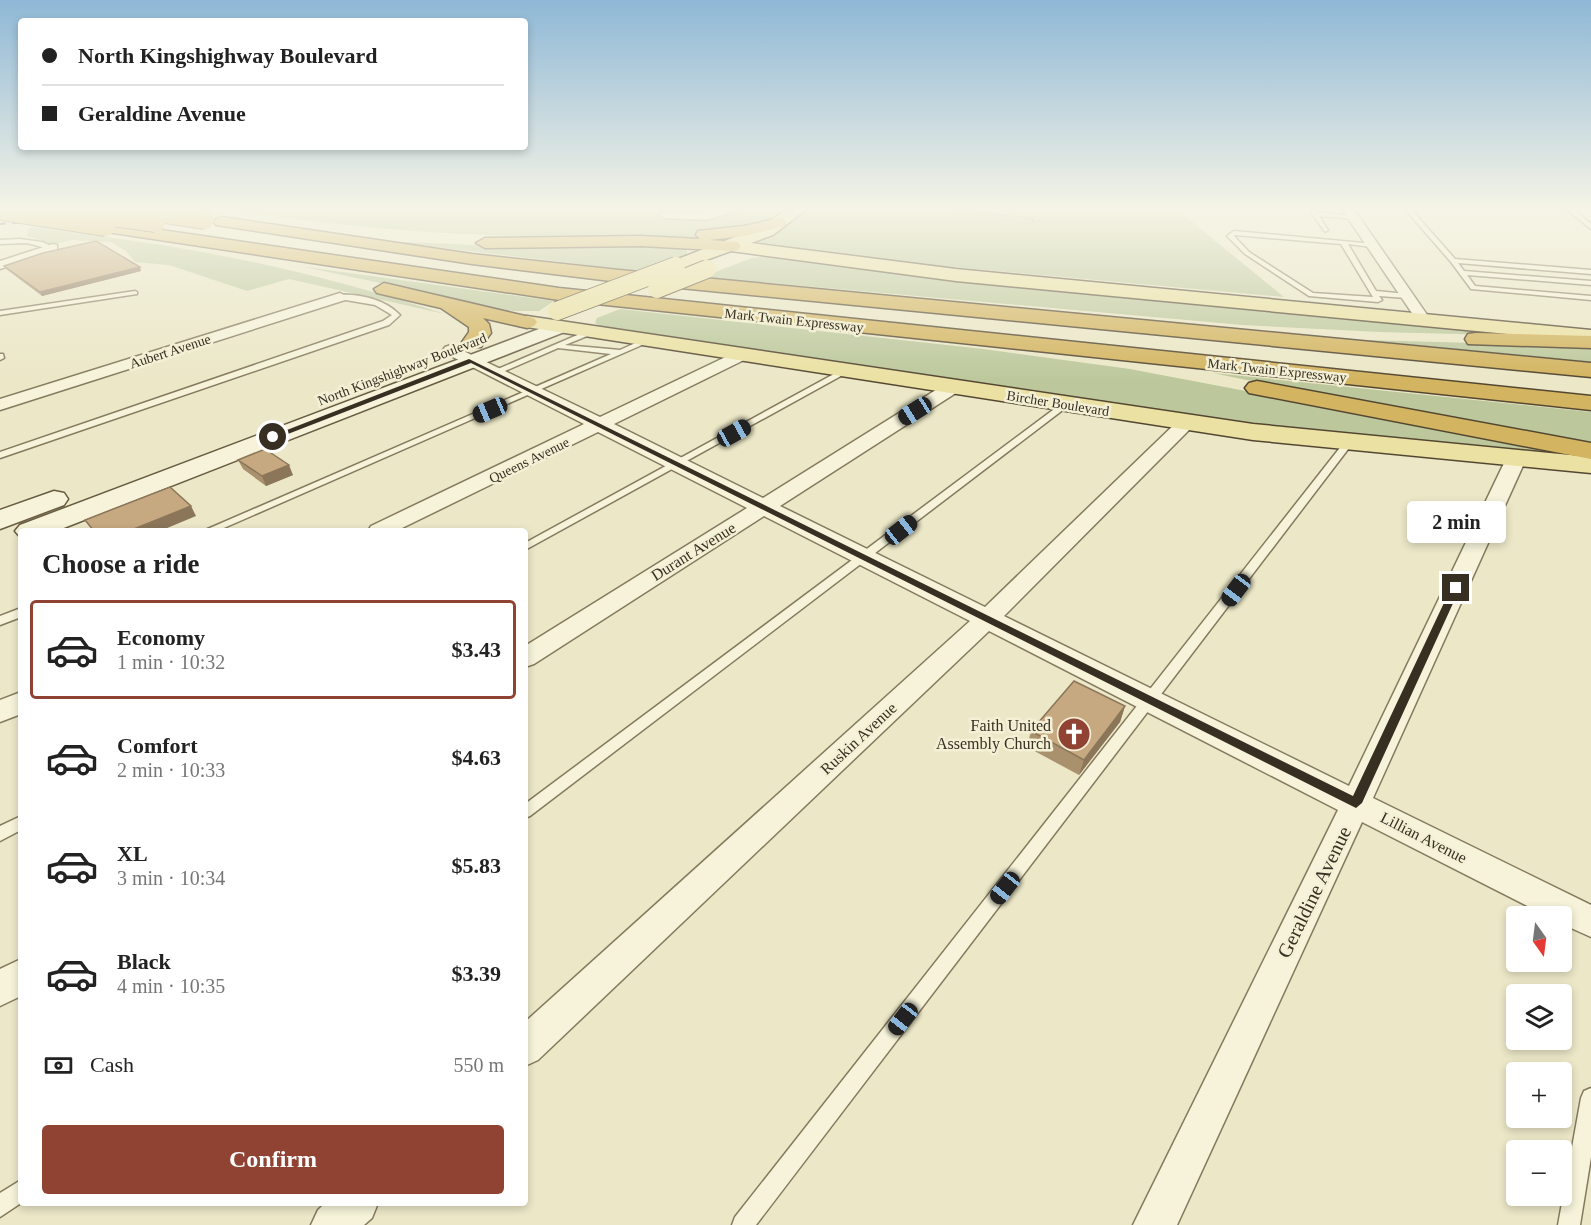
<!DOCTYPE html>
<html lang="en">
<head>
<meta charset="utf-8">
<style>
  :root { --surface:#fff; --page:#f6f6f6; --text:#222; --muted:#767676; --line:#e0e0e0; --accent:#904233 }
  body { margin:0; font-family:"Times New Roman",serif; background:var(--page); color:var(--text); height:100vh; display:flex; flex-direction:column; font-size:22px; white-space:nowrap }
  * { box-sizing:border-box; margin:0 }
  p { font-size:20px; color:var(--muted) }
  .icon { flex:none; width:33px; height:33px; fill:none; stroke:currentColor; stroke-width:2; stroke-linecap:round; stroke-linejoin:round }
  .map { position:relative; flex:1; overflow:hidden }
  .panel { position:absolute; left:18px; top:528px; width:510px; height:678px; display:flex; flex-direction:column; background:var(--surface); border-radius:6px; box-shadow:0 3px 9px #0003 }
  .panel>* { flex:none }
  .guide { position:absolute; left:18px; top:18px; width:510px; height:132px; border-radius:6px; box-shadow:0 3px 9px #0003; display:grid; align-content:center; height:132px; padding:0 24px; background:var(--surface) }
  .needle { width:39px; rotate:166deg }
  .tools { position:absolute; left:1506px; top:906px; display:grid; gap:12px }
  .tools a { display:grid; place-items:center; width:66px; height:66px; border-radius:6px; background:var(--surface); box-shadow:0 3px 9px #0003; font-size:30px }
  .end { position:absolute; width:27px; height:27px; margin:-14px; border:8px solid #372f21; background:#fff; box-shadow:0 0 0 3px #fff }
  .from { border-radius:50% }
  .bubble { position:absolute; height:42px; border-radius:6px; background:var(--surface); box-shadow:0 3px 9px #0003; font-size:20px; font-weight:800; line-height:42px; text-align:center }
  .car { position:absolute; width:18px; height:36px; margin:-18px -9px; border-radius:8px; box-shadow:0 0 4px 2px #0007; background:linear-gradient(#222 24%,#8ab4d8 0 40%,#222 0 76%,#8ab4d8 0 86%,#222 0) }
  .guide b { display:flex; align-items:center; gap:21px; height:57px; font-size:22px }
  .guide b+b { border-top:2px solid var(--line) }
  .guide i { width:15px; height:15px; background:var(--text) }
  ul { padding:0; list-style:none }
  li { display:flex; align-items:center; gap:18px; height:99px; margin:0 12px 9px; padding:0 12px; border:3px solid transparent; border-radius:6px }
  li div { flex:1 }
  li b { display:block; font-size:22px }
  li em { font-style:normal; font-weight:800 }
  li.current { border-color:var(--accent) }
  li>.icon { width:54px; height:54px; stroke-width:1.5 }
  h2 { padding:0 24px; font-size:27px; line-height:72px }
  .pay { display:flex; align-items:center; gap:15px; height:66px; padding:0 24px; font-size:22px }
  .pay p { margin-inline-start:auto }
  .button { display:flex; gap:12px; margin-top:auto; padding:12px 24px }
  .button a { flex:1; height:69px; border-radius:6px; background:var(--accent); color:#fff; font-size:24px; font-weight:800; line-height:69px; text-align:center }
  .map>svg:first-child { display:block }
  .green { fill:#bcc89c }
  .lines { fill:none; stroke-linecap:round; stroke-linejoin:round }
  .service-casing { stroke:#857a5e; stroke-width:3 }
  .minor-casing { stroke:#857a5e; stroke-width:3 }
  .secondary-casing { stroke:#675b41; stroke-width:3 }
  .primary-casing { stroke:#544732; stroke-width:3 }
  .motorway-casing { stroke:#544732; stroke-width:3 }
  .path { stroke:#857a5e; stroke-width:2; stroke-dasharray:2 1.5; stroke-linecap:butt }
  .service { fill:#f6f3da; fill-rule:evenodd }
  .minor { fill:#f6f3da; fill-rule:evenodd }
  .secondary { fill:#f6f3da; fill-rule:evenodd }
  .primary { fill:#ebe1a3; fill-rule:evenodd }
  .motorway { fill:#d3b460; fill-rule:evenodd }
  .rail { stroke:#372f21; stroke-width:2; stroke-dasharray:6 6; stroke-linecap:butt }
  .primary-bridge-casing { stroke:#544732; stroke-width:20; stroke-linecap:butt }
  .motorway-bridge-casing { stroke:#544732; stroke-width:20; stroke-linecap:butt }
  .primary-bridge { stroke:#ebe1a3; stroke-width:18 }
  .motorway-bridge { stroke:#d3b460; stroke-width:18 }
  .wall { fill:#aa916e }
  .shaded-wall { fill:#8b765a }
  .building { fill:#c6a980; stroke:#8b765a; stroke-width:1.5 }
  .route { fill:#372f21 }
  .labels { text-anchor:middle; stroke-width:5; stroke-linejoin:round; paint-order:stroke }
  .far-street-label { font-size:14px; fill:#372f21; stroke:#f3f0d6 }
  .street-label { font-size:16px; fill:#372f21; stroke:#f3f0d6 }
  .poi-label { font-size:16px; fill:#372f21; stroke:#f3f0d6; text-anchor:end }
  .near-street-label { font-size:20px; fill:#372f21; stroke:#f3f0d6 }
</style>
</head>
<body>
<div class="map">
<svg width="1591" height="1225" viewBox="0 0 1591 1225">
  <rect width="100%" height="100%" fill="#ebe7c7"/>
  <path class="green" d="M220,208H1175L1284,297L598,235C470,239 346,228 220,208Z
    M35,227C91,236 146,241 202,252C285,267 365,288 445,314L289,279L247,291L169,265L135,262L126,251L111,242L73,240L53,244L27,236L29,228Z
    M406,242L477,245L605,243L693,249L687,250V256L645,272L403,243Z
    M772,256L1573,337L1380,332L1243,325L702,277L752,258Z
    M304,267L320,269L554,301L539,311H513Z
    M620,309L983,349L1130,369L1591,457L1428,443L1226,421L603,328L595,323L597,318Z
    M1362,340L1591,346V362Z
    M1213,373L1591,412V444L1329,397Z"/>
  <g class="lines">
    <g class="service-casing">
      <path id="service" d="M1404,208H1410L1455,259L1591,270V274L1458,263L1464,271L1591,281V285L1467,275L1475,286L1591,296V300L1471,289L1451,262Z
        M1565,208H1572L1591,224V229Z
        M1313,209L1317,212L1356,217L1353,219L1319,216L1328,230L1325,232L1310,211Z
        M1234,231L1374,244V246L1372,247L1348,244L1376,291L1407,294L1411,296L1407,298L1379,296L1382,300L1378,302L1309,296L1245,254L1227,236ZM1235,235L1341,244L1373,297L1313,293L1249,252L1234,236Z
        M20,239L42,242L56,248L53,250L27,243L0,244V240Z
        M135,291L137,292V294L0,315V311Z
        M337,295C358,293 385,299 400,315L389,325L0,458V452L383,321L392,315L375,305L340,299H337Z
        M589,330L593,332L592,334L565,345L620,350L644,339L651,341L217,531H203L611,354L558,348L498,374L491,372Z
        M0,354H3L4,358L0,360Z
        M843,369L850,371L525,550V543Z
        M1065,401L1069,404L1068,406L530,816L525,818V804Z
        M1349,439L1354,442L1352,444L756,1225H732L735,1217L1346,440Z
        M21,608V617L0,625V616Z
        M21,816V830L0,841V826Z
        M1591,1088V1157L1580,1225H1558L1581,1098L1584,1091Z
        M21,1180V1203L0,1217V1193Z"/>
    </g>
    <g class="minor-casing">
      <path id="minor" d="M724,208H745L707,220L665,218L659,215L665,212H707Z
        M1341,208H1353L1430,319L1428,322H1418Z
        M53,244L57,245V251L0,269V261Z
        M340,293L347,297L345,300L0,410V399Z
        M451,345L600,417L736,352H748L750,355L748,358L614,424L763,498L947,383H959L961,387L959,391L780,506L985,607L1180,419H1192L1195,423L1192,427L1004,616L1349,786L1506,459L1509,455H1523L1526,459L1373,798L1591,905V937L1562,924V916H1547L1362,822L1177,1225H1133L1338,810L989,631L538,1060L525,1066V1022L970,621L764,516L534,664L525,667V646L747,508L598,432L396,531H368L371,526L584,424L445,353L443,350L445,347Z
        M21,692V714L0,722V700Z
        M21,959V996L0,1006V969Z
        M325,1203H378L372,1218L364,1225H311L318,1210Z"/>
    </g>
    <g class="secondary-casing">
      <path id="secondary" d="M560,321L567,323L570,327L567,331L56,531H21V538L15,531L20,525Z
        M54,491L64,493L68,499L64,505L0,529V510Z"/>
    </g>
    <g class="primary-casing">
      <path id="primary" d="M789,208H808L773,235L751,243L956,269L1591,330V342L956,281L731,251L676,271L667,266L670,262L761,227Z
        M527,316L1253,424L1591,457V473L1253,440L520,326L517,322L520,318Z"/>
    </g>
    <g class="motorway-casing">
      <path id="motorway" d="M222,217L472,254L619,270L1591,363V377L619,282L472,264L216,225L214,222L216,219Z
        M779,218L785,220L787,223L785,226L744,236L709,240L738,242L741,246L738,250L732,251L641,246L485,248L476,243L485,238L641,236L700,239L696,235L698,231L744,226Z
        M106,222L559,288L1591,396V410L559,300L100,231L98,227Z
        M384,283L534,318L537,322L534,326L527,328L483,318L489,324L491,333L481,347H465L462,342L469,332V327L441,308L377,293L374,289Z
        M1476,333L1591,336V348L1468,344L1465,339L1468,334Z
        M1257,381L1591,443V459L1249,393L1245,388L1249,383Z"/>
    </g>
    <path class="path" d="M919,208L1033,218V221H1041"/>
    <use href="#service" class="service"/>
    <use href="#minor" class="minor"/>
    <use href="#secondary" class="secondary"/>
    <use href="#primary" class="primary"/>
    <use href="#motorway" class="motorway"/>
    <path class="rail" d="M0,224L224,208"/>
    <g class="primary-bridge-casing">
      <path id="primary-bridge" d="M657,289L707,269
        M557,311L676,266"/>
    </g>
    <g class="motorway-bridge-casing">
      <path id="motorway-bridge" d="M133,209L205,220
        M2,211L106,227
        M84,213L156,223"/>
    </g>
    <use href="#primary-bridge" class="primary-bridge"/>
    <use href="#motorway-bridge" class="motorway-bridge"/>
  </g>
  <path class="wall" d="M4,266L141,271L42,296L6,269Z
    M238,460L293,475L266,486L243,469Z
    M1125,706L1120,722L1079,775L1027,747L1031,731Z"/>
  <path class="shaded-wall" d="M140,267L141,271L42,296L40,292Z
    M289,465L293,475L266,486L262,476Z
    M191,506L196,516L160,531H129Z
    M1125,706L1120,722L1079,775L1084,760Z"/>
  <path class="building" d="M96,241L140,267L40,292L4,266L43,253Z
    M265,449L289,465L262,476L238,460Z
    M170,487L191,506L129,531H94L85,520Z
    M1074,681L1125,706L1084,760L1031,731Z"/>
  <linearGradient id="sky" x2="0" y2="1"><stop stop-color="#8eb8d6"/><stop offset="0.55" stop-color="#f6f4e6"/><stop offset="1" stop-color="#f6f4e6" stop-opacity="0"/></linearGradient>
  <rect width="1591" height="380" fill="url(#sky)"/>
  <path class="route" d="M469,359L1353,796L1451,588L1456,585L1460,588L1362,803L1356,808L471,363L275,439L269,437Z"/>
  <defs>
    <g id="church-disc" transform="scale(1.725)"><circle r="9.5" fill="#904233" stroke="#f3f0d6"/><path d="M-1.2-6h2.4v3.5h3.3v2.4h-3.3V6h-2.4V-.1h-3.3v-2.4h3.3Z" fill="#fff"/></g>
  </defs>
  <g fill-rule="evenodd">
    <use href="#church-disc" x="1074" y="734"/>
  </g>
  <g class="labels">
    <g class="far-street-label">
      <text transform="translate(794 320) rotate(6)" y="5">Mark Twain Expressway</text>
      <text transform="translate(170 351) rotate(-18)" y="5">Aubert Avenue</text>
      <text transform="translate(402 369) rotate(-21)" y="5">North Kingshighway Boulevard</text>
      <text transform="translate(1277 370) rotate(6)" y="5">Mark Twain Expressway</text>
      <text transform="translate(1058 403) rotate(9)" y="5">Bircher Boulevard</text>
      <text transform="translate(529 460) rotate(-26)" y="5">Queens Avenue</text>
    </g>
    <g class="street-label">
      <text transform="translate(693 551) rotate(-32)" y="6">Durant Avenue</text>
      <text transform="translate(858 738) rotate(-43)" y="6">Ruskin Avenue</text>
      <text transform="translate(1424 837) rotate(27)" y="6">Lillian Avenue</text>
    </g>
    <g class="poi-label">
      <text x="1051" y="731">Faith United<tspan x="1051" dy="18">Assembly Church</tspan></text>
    </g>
    <g class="near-street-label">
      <text transform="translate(1314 892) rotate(-64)" y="7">Geraldine Avenue</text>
    </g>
  </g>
</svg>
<div class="tools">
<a><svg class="needle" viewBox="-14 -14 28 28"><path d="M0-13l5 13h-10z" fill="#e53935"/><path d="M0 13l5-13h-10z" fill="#767676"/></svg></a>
<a><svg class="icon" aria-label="layers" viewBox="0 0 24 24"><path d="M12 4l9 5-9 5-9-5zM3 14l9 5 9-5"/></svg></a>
<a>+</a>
<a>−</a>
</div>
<i class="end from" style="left:273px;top:437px"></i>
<i class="end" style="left:1456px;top:588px"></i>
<div class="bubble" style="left:1407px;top:501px;width:99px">2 min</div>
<i class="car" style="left:490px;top:410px;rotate:247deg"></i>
<i class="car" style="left:915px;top:411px;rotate:238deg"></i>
<i class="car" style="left:734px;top:433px;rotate:61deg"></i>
<i class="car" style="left:901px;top:530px;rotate:52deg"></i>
<i class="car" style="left:1236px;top:590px;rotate:217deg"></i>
<i class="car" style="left:1005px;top:888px;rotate:218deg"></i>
<i class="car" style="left:903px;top:1019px;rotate:218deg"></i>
<div class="guide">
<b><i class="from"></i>North Kingshighway Boulevard</b>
<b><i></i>Geraldine Avenue</b>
</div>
<section class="panel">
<h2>Choose a ride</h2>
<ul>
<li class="current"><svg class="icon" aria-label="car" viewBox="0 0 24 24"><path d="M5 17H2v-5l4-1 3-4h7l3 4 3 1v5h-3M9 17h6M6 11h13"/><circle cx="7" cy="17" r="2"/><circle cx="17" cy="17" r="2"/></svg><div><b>Economy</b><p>1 min · 10:32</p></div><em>$3.43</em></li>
<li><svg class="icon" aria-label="car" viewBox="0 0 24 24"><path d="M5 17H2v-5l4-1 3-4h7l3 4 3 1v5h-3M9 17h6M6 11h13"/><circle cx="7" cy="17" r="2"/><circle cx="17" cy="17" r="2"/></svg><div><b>Comfort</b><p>2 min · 10:33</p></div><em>$4.63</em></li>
<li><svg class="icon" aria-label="car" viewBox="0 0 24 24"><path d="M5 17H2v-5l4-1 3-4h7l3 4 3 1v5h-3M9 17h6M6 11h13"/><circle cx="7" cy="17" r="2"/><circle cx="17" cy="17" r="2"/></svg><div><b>XL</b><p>3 min · 10:34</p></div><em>$5.83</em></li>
<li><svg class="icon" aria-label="car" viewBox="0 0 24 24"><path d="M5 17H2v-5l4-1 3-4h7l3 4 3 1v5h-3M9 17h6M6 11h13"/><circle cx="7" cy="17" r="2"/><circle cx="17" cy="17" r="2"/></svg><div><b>Black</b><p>4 min · 10:35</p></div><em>$3.39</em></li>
</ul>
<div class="pay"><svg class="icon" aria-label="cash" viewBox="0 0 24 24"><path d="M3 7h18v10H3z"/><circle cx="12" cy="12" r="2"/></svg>Cash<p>550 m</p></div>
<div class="button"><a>Confirm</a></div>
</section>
</div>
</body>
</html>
